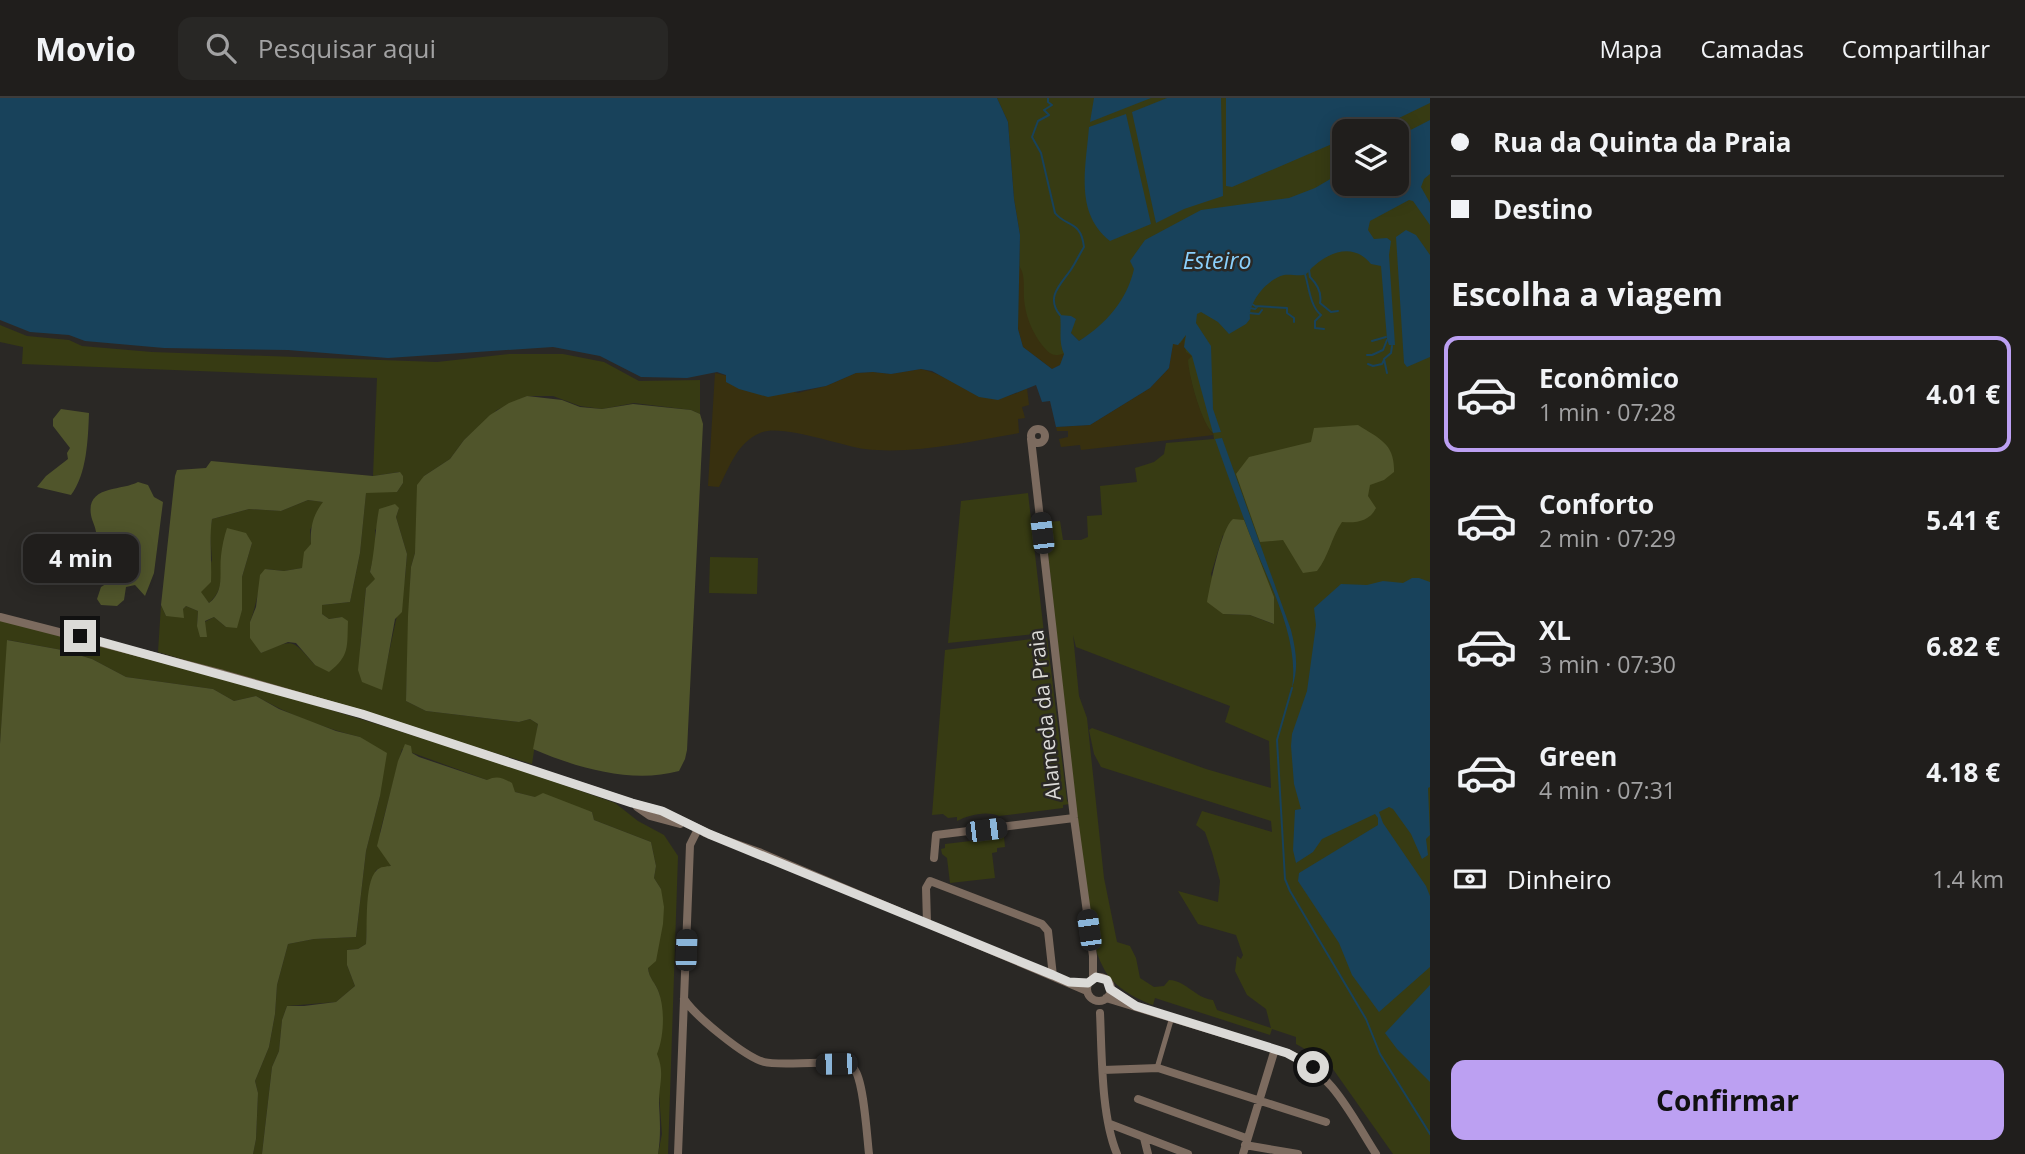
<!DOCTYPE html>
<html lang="pt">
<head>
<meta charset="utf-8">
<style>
  :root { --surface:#201e1c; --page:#282725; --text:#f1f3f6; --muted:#a2a2a3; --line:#3d3c3b; --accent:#bca0f2 }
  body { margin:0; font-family:"Open Sans",sans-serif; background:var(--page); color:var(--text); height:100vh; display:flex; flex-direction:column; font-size:26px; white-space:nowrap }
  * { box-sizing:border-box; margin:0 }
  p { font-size:23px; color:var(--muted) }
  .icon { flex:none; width:38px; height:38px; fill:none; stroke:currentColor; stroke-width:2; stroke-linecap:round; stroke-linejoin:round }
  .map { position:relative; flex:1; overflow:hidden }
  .details { display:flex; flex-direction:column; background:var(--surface); width:595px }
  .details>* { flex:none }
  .top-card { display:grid; align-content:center; height:154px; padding:0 21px; background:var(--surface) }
  .fabs { position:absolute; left:1332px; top:21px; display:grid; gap:14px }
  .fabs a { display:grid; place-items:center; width:77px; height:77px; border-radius:14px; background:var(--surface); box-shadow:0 4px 18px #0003,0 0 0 2px var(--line); font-size:35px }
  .end { position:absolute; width:32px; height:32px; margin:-16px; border:9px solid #dbdad7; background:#111; box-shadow:0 0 0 4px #111 }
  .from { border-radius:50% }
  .bubble { position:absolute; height:49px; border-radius:14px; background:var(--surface); box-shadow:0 4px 18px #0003,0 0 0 2px var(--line); font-size:23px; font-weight:700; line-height:49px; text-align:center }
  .car { position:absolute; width:21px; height:42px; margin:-21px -10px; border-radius:9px; box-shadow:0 0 5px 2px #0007; background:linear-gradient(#222 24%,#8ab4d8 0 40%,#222 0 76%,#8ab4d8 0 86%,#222 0) }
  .top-card b { display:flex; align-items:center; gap:24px; height:66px; font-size:26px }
  .top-card b+b { border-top:2px solid var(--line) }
  .top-card i { width:18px; height:18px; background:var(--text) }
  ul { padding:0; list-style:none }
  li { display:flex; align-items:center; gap:21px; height:116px; margin:0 14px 10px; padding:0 7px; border:4px solid transparent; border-radius:14px }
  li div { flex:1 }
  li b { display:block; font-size:26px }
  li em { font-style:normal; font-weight:700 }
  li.selected { border-color:var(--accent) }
  li>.icon { width:63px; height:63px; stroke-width:1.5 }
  h2 { padding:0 21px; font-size:32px; line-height:84px }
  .pay { display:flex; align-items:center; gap:18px; height:77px; padding:0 21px; font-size:26px }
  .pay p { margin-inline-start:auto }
  .primary-button { display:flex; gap:14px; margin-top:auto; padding:14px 21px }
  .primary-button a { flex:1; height:80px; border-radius:14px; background:var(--accent); color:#111; font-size:28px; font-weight:700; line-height:80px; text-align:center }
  header { display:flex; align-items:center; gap:42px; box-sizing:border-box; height:98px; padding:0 35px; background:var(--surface); border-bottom:2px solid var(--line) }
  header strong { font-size:33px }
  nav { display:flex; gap:38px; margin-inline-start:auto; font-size:24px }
  .search { width:490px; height:63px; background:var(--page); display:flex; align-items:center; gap:18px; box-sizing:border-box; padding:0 24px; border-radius:14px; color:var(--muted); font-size:26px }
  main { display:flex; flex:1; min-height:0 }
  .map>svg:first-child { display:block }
  .green { fill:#373b13; fill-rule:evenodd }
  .forest { fill:#50552b }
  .sand { fill:#38300f }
  .water { fill:#18425b }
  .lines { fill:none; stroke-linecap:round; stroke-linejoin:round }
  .stream { stroke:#18425b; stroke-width:2 }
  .pedestrian { stroke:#7c6b5f; stroke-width:5 }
  .minor { stroke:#7c6b5f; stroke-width:8 }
  .route { stroke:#dbdad7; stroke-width:9 }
  .labels { text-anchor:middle; stroke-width:5; stroke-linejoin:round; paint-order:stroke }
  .street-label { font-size:21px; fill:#dbdad7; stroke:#2a2825 }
  .water-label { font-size:23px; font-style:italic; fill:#8bd0fc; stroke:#2a2825 }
</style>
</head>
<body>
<header>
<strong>Movio</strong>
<div class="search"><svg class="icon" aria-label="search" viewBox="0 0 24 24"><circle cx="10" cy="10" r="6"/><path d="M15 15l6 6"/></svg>Pesquisar aqui</div>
<nav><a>Mapa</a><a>Camadas</a><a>Compartilhar</a></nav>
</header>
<main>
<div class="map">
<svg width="1430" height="1056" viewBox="0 0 1430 1056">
  <rect width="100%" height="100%" fill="#2a2825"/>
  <path class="green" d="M997,0H1430V1056H1393L1328,964L1296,946V939L1272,931L1270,937L1155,900L1153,907C1134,900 1112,888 1103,869C1087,838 1086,788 1082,754C1066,644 1056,534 1045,424L1060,423L1063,442H1081L1088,439L1087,418L1102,417L1100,388L1137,384L1135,370L1154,364L1164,356L1166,345L1214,341L1213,335C1201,327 1189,278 1187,262L1120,208L1097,232L1079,243L1071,235L1072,227L1061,225L1065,255L1060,267L1018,231L1020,137L1014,101L1008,24ZM1344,33H1396V86H1344ZM1223,437L1273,525V526L1250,517L1223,516L1211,476ZM1073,537L1076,549L1230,608L1225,624L1269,643L1271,690L1206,671L1092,630L1089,632L1094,656L1101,669L1271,723L1272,734L1202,713L1196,727L1205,734L1212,754L1220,783L1218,804L1178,793L1198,826L1236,837L1243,857L1241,861L1237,858L1235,873L1247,897L1266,911L1271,930L1217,912L1213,902C1195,900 1187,883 1169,882L1164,888L1154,889L1140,880L1136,860L1130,848L1117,844L1104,780L1087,620L1079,598Z
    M0,227L27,238L69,242L82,248L152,254L437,264L509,256H563L604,264L639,283L700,282V316L691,312L634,305L602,311L580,308L553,298H527L497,312L464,342L450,361L424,378L415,455L411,469L406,603L426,613L519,624L530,621L538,626L532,666L158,554L161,507L166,518L183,511L186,508L198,513L197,528L214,519L226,529L242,512V479L252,445L221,461C222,478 223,493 209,505L200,494L212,462L210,434L212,421L249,411L281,413L308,402L324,404L310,432L311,446L302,470L284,473L266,471C258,488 257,506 250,524L261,555C294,540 292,541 315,567L342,519L329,521L322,516V507L350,504L360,455L366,394H397L403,385V378L399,374L373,378L377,280L22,266L23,249L0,244ZM399,410L396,419L407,456L405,480L381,592L360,551L366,490L376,481L370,474L376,447L375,432Z
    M1028,395L1044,535L948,545L961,403Z
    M710,459L758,460L757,496L709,495Z
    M0,521C208,573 413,633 615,705L638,723L664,737L678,758L668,1056H658L662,1036L656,956C663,942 663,910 659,895C656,885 649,882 648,869L661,791L654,780L656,768L651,744L594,722L592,714L515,694L487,682L402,651L380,734L391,768L376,772C366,797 368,820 366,846L358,851L347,852V867L355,888L336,904L287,908L282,922L279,953L272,969L262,1056H253L256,1041L258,995L255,983L269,949L275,916L277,887L288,846L314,841L356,839L366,753L380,698L360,639C324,630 289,617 256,598L234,603L213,591L126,579L92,561L62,552L8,542L0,646Z
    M1047,539L1067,703L1070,706L1063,707V710L999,718C985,712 967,718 957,723V719L948,720L943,716L932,717L945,552Z
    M1004,739L1005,749L997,750V754L992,755L995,780L950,785L947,760L942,756L941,751L945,750V746Z"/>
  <path class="forest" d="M527,298L562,302L580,309L602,311L633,306L691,312L700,316L703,326L687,652L685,661L679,673C632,686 577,670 533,651L538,626L530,621L519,624L426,613L406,603L408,518L411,469L415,455L417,387L424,378L450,361L464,342L490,317L509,305Z
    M61,311L89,315C88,341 87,376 71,397L37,389L46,378L68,361L67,355L70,350L53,328V321Z
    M1358,327C1380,341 1395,346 1394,374L1384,382L1370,387L1368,398L1376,410C1369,424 1356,425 1342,424C1331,440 1329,458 1317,473L1303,475L1283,442L1260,444L1236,376L1249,359L1311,344L1314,330Z
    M211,363L373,378L400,374L403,378V385L397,394L366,395L360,455L350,504L322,507V516L329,521L342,519L348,523C347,548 350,558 329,574L315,567L296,545L288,544L261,555L250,540V524L256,509L260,477L265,471L284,473L302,470L304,454L311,446C310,429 313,417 323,404L308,402L281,413L249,411L212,421C209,441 212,463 211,484L201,494L209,505C225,493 219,476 221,458C222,448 224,439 227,430L246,435L252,445L242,479V512L237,530L226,529L214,519L205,523L207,539H200L197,528L198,513L186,508L183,511L184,520L166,518L161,507L175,378L177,372L206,370Z
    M138,384L148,387L154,399L163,404L154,475L145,498L135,487L126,489L124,502L117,508L101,507L97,501L101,489L122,476L119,457L101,449L89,440L96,434C95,427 92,423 91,417C86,387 122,393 138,384Z
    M395,406L399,410L396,419L407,456L402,514L395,521L382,592L362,584L358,572L366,490L375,481L370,474C375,453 375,432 379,411Z
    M1233,421L1244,422L1274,499V526L1250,517L1223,516L1207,504C1210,488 1221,430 1233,421Z
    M7,542L62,552L92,561L126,579L213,591L234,603L256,598L279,611L336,633L360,639L387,655L380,698L366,753L356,839L314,841L288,846L277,887L275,916L269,949L255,983L258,995L256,1041L253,1056H0V646Z
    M405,646L411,648L412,655L419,659L487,682C497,677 503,680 512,685L515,694L535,699L543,695L592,714L594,722L651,744L656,768L654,780L661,791L664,809L663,826L656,863L648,870C649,881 656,885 659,895C665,912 664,939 657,956C665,975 659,985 659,1005C660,1023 661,1038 658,1056H262L272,969L279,953L282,922L287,908H304L336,904L355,888L347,867V852L358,851L366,846C368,831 363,777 380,770C380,769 390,768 391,768L377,748L398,663Z"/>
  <path class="sand" d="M1019,168C1026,177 1023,190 1024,200C1025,217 1032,234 1042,247C1049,255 1052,260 1065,255L1060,267L1052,271L1023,249L1018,231Z
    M1186,236L1184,244L1186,254L1192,258L1188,262C1189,280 1202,326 1214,337L1081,352L1080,347L1061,349L1059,341L1068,339V333H1057L1056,329L1090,327L1150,290L1169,270L1173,246L1181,245Z
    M921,271C962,280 979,317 1027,290L1029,307L1022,309L1025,320L1018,321L1019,335C971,343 913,357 865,351C841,348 780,325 760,335C737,345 730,368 719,389L708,388L715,275L798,295L826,288L856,275L873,274L891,276Z"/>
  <path class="water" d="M0,0H997L1008,24L1014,101L1020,137L1018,231L1023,249L1052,271L1060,267L1064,256C1058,243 1062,231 1060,217L1071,218L1076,221L1071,235L1079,243C1106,226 1127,202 1134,171L1130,163L1145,142L1201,112L1289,100L1315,90L1344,73V86H1396L1397,39L1430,22V76L1424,81L1421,89L1430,105V127L1413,103L1409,102L1370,123L1368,132L1374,141L1387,140L1391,143L1389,157L1395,247H1389L1387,241L1381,168L1371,166C1354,145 1331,153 1314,168C1311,170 1309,174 1306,176C1301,179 1291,176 1284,177C1267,181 1248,204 1250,221L1246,226L1229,236L1218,224L1201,214L1197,216L1196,225L1211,248L1213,311L1221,334L1213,335L1192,258L1184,249L1186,237L1178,247L1173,246L1169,270L1150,290L1090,327L1056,329L1050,303L1042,304L1036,287L998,302L979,299L932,273L921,271L891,276L873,274L856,275L826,288L768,299L739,291L726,284V277L717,274L687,280L641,279L600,258L553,249L388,260L288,252L164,250L85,243L69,237L30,234L0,222Z
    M1094,0H1151L1090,24Z
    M1167,0H1221L1223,98L1184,111L1156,125L1132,14Z
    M1226,0H1430V5L1372,33H1344V41L1339,43L1232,89L1226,88Z
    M1126,16L1151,126L1110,143C1074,115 1086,69 1089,29Z
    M1406,132L1416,137L1430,157V259L1407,269L1404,265L1396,139Z
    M1222,340L1291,532C1296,553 1299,569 1292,590C1300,540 1268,483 1250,437C1238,405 1226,373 1215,341Z
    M1412,480H1419L1430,484V689L1428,690L1430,737L1426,741L1428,757L1422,761L1411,736L1393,711L1389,709L1379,714L1383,725L1426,788L1430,798V869L1379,914L1352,877L1339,845L1298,783L1299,775L1378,727V720L1375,716L1322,741L1313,754L1296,765L1293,752L1295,712L1301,711L1294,686L1291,648L1292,636L1307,593L1316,527L1314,510L1341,486L1367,487L1383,483L1403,485Z
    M1430,887V984L1397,951L1385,935Z"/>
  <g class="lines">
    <path class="stream" d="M1048,0V4L1052,7L1044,12L1049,17L1038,23L1032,39L1041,55L1055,115C1066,129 1081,122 1084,149C1079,157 1075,166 1070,173C1059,188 1046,200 1060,217
      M1309,172L1310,179C1317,186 1322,195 1320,205L1331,214L1338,213
      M1305,176C1309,189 1310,208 1321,217L1315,223V230L1324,231
      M1252,206L1255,208L1287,210V215L1294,220V224
      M1250,210L1255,211L1257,209
      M1249,215L1259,216L1262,212
      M1372,243L1386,239
      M1367,257H1372L1383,252L1387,242
      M1368,266L1373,268L1382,266L1384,262
      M1387,275L1384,261L1391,255L1392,248
      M1292,590L1277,642L1285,781L1290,793L1366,921L1380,956L1430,1036"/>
    <path class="pedestrian" d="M1157,970L1172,919"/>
    <path class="minor" d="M1031 338a7 7 0 1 1 14 0a7 7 0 1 1-14 0Z
      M1031,341L1074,720L1093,858V880
      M0,519L223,576L362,616L632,705L662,713L710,736
      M637,709L650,718L680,726
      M705,735L759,754L1087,893
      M934,760L936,737L1074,720
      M927,825L926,790L930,783L1042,826L1048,833L1053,878
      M1087 891a12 12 0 1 1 24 0a12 12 0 1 1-24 0Z
      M1110,891L1130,904
      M1106,900L1287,955C1332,974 1351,1017 1376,1056
      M684,901C695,918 745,959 764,964C784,969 842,959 854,971C864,982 867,1040 869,1056
      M1100,915C1102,957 1101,1018 1117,1056
      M1103,972L1158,970L1326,1024
      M1138,1001L1246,1040
      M1110,1026L1188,1056
      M1144,1040L1148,1056
      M1245,1047L1298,1056
      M678,1056L690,747L697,733
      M1243,1056L1275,951"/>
  </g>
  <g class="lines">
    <path class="route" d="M80,538L362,616L632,705L662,713L709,736L1053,877L1069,884L1088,885L1096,879L1107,882L1110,891L1136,908L1287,955L1313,969"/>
  </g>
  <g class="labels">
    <g class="street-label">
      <text transform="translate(1045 617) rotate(-96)" y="7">Alameda da Praia</text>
    </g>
    <g class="water-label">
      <text x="1217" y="171">Esteiro</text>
    </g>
  </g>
</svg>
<div class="fabs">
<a><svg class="icon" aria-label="layers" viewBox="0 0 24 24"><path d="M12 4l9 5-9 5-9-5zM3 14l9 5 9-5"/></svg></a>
</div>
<i class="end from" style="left:1313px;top:969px"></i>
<i class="end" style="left:80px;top:538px"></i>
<div class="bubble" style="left:23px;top:436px;width:116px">4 min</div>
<i class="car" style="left:1042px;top:435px;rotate:353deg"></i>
<i class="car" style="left:986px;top:732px;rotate:83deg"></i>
<i class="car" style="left:1089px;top:832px;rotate:352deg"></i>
<i class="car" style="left:686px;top:852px;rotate:2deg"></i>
<i class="car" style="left:836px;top:966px;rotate:269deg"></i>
</div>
<section class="details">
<div class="top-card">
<b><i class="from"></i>Rua da Quinta da Praia</b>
<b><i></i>Destino</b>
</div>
<h2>Escolha a viagem</h2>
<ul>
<li class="selected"><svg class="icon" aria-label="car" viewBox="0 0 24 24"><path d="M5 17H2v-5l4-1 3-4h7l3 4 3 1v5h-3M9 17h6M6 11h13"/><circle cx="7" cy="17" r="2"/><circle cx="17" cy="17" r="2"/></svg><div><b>Econômico</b><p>1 min · 07:28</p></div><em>4.01 €</em></li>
<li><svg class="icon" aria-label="car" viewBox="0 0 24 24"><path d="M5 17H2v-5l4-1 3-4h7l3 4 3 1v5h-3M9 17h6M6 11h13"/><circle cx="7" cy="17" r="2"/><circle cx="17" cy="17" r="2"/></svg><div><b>Conforto</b><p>2 min · 07:29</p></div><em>5.41 €</em></li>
<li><svg class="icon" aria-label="car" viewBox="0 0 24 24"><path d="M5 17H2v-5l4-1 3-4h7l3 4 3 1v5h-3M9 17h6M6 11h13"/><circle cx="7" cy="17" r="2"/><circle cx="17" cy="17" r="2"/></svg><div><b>XL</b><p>3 min · 07:30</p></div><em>6.82 €</em></li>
<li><svg class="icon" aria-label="car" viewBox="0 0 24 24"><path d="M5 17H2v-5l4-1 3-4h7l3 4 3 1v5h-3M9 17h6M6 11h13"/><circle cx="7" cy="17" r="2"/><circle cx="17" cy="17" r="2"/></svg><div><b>Green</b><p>4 min · 07:31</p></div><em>4.18 €</em></li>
</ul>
<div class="pay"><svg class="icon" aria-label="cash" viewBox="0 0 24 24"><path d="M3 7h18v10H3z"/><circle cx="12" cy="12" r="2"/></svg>Dinheiro<p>1.4 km</p></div>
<div class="primary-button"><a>Confirmar</a></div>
</section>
</main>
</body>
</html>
